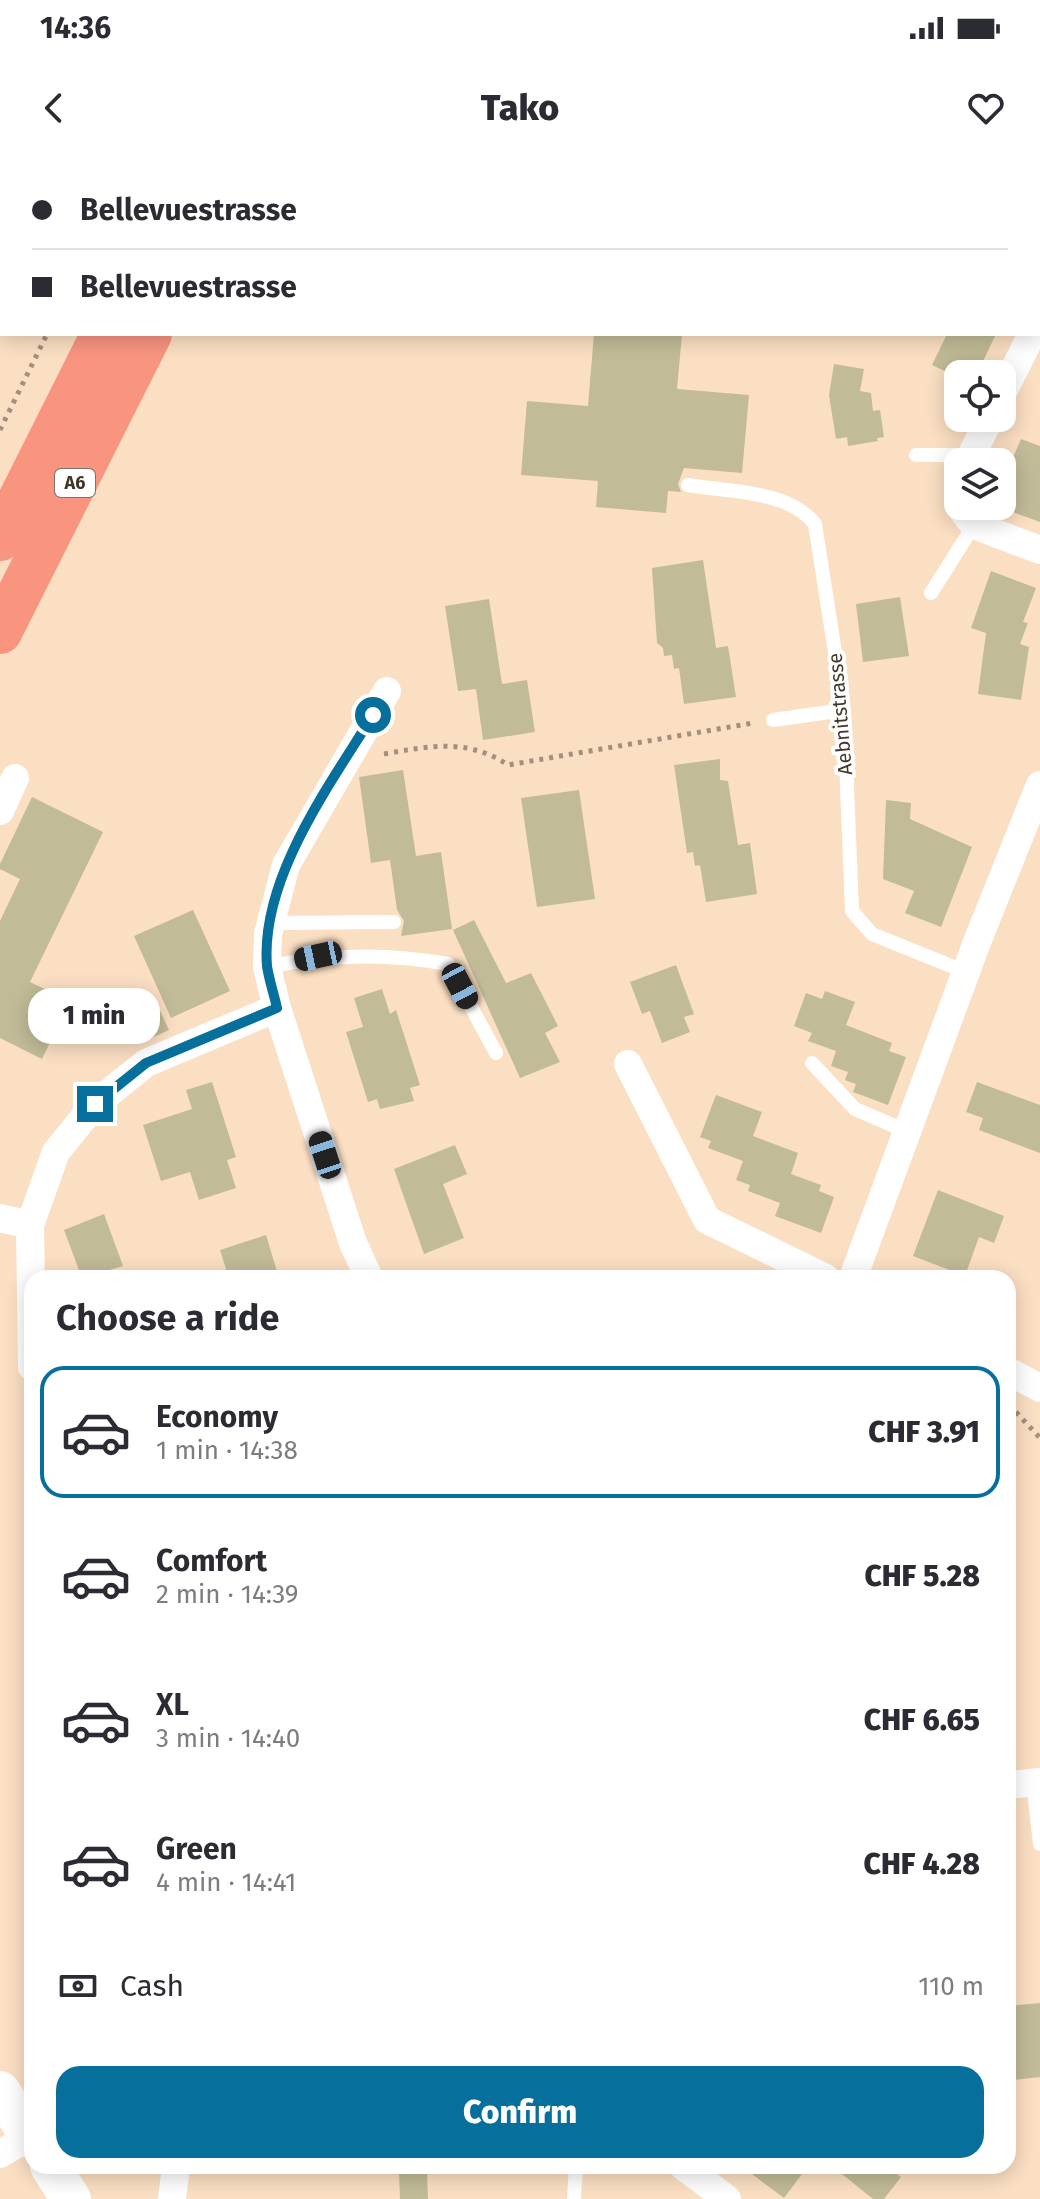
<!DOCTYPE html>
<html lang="en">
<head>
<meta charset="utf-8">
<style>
  :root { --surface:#fff; --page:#f7f7f7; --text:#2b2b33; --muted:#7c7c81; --line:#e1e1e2; --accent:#076f9c }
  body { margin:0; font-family:"Fira Sans",sans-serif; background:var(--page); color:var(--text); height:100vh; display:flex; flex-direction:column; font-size:30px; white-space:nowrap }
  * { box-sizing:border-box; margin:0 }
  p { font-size:26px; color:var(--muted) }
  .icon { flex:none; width:44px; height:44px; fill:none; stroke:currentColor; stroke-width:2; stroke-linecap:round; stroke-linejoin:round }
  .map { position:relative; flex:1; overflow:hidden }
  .side { position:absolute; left:24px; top:1110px; width:992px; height:904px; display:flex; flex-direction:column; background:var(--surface); border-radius:24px; box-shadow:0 4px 20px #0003 }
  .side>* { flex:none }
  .hud { position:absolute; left:0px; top:0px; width:1040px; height:176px; box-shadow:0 4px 20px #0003; display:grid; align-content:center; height:176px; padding:0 32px; background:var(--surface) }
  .controls { position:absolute; left:944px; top:200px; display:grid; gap:16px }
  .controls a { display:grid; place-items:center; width:72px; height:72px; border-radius:16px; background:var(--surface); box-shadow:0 4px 20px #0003; font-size:40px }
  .end { position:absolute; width:36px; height:36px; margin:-18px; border:10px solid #076f9c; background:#fff; box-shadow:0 0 0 4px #fff }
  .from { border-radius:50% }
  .bubble { position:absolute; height:56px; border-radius:24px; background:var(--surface); box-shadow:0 4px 20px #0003; font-size:26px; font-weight:800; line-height:56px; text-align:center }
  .car { position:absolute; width:24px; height:48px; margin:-24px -12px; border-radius:10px; box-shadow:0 0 6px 2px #0007; background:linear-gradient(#222 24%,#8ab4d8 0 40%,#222 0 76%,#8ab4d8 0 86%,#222 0) }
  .hud b { display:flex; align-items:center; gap:28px; height:76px; font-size:30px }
  .hud b+b { border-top:2px solid var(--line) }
  .hud i { width:20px; height:20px; background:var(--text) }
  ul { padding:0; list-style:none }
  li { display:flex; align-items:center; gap:24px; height:132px; margin:0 16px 12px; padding:0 16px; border:4px solid transparent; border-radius:24px }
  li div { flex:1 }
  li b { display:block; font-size:30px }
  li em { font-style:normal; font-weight:800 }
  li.current { border-color:var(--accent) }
  li>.icon { width:72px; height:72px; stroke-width:1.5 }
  h2 { padding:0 32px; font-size:36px; line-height:96px }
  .pay { display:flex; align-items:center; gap:20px; height:88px; padding:0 32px; font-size:30px }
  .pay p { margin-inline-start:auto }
  .action { display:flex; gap:16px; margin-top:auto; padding:16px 32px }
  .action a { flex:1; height:92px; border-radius:24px; background:var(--accent); color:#fff; font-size:32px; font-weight:800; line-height:92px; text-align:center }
  .status { display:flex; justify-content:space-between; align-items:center; height:56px; padding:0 40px; background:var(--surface); direction:ltr }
  .status svg { height:22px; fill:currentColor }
  header { display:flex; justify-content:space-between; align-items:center; height:104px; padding:0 32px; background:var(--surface); font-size:36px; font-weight:800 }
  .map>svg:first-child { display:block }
  .building { fill:#c1bb98 }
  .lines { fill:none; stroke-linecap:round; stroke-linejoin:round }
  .path { stroke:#a38f7b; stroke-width:5; stroke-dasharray:4 6; stroke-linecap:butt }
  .lane { stroke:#fff; stroke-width:14 }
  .street { stroke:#fff; stroke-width:28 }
  .secondary { stroke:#fff; stroke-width:40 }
  .highway { stroke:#f9947f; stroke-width:44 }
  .route { stroke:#076f9c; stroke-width:10 }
  .labels { text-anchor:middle; stroke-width:8; stroke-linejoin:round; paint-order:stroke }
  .shield { fill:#fff; stroke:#7b726b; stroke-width:2 }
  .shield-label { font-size:18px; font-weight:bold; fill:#42362b }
  .street-label { font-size:20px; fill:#42362b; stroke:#fff }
</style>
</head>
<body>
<div class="status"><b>14:36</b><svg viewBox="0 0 49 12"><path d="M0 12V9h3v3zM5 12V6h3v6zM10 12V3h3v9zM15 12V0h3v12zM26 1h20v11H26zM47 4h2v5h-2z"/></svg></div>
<header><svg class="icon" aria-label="back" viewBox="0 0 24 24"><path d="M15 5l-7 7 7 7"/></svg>Tako<svg class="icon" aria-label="heart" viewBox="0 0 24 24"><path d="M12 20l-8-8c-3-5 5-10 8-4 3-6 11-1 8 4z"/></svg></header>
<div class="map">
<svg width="1040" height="2039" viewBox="0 0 1040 2039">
  <rect width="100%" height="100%" fill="#fbdfc3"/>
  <path class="building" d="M594,174H682L677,229L749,235L742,313L684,308L678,324L681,332L668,331L666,353L596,347L598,321L521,315L527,241L588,246Z
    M947,174H996L977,214H951L932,205Z
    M834,204L864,209L860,231L871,233L873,251L880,250L884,277L877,278L878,281L848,286L847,277L836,279L829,235Z
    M1021,279L1040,286V362L1002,348V323Z
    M703,400L716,488L728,486L736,537L684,544L679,508L674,509L672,495L664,496L663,488L657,483L652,408Z
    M991,411L1036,428L1023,462L1028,463L1020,484L1029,487L1021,540L978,534L986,473L971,468Z
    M900,437L909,496L863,502L856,444Z
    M489,439L502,524L527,520L535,572L483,580L476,529L458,531L445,446Z
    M720,599V620L728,621L738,685L750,683L757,734L706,742L700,705L695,706L693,692L687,693L674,605Z
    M403,610L416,696L441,692L452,769L401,776L404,761L397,750L390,700L371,703L359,617Z
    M579,630L595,739L537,747L521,638Z
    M32,637L103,672L30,822L70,841L42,899L0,878V761L20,719L0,709V704Z
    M886,640L911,643L910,659L972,687L941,767L905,753L914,731L883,719Z
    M193,750L230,831L171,858L134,776Z
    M474,760L506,823L531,813L558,866L545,873L560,902L520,918L453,770Z
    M676,805L694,854L684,857L690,872L662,883L650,851L642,854L630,822Z
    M382,829L390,854L396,850L420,925L410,928L414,941L380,949L377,939L368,942L346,872L363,867L354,838Z
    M825,831L855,842L846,865L892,883L889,891L906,897L888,945L853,932L856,924L845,920L848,912L831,906L836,891L808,881L812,873L794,866L806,833L822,839Z
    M155,840L169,870L143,882L128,852Z
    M212,922L236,997L227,1000L236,1028L199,1040L190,1012L161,1021L143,965L192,949L186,930Z
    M977,922L1040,945V993L979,970L983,958L966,952Z
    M716,935L762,952L753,976L798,993L791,1014L821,1025L819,1031L834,1037L821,1073L775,1056L780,1043L748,1031L750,1025L736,1020L743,1001L708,988L711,981L700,977Z
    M455,985L467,1014L443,1024L464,1078L424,1094L394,1009Z
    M938,1030L1004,1056L994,1083L979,1077L965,1116L913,1096Z
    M104,1054L123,1106L82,1118L64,1070Z
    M266,1075L279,1118H229L220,1090Z
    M1040,1843V1917L1013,1920L1008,1846Z
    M741,2006H808L784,2038Z
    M832,2006H886L901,2017L884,2039H873Z
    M427,2011L428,2039H400L399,2012Z"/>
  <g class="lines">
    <path class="path" d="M133,2L134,0
      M0,270L47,174
      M384,594C429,586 468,578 508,605L753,563
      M1016,1252L1040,1278"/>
    <path class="lane" d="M916,295H971
      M688,325C728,332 789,330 815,364L844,550L852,751L872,774L966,812
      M931,433L974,365
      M773,560L844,550
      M270,763L394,762
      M267,807C327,794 388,793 448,804L496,893
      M812,903L855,949L906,971
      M1033,1623L1040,1684
      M574,2039L576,2006"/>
    <path class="street" d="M1002,234L1032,174
      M968,302L990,258
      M959,346L974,365L1040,390
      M0,651L15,618
      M628,904L707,1060L826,1118
      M0,1058L30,1065
      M369,1118L353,1083L277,848L267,807L268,774L286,705L387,531
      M853,1118L977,782L1040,625
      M32,1207L30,1065L56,992L95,944L146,903L277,848
      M1008,1211L1040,1228
      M1008,1625L1040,1622
      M0,1994L30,1976
      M683,2006L727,2039
      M172,2039L176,2006"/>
    <path class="secondary" d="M0,1931L32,1979
      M50,2006L71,2039"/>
    <path class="highway" d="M190,2L191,0
      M236,2L237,0
      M0,379L103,174
      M0,472L150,174"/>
  </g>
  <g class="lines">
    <path class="route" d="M95,944L146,903L277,848C274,834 269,820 267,806C260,719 329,626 373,555"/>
  </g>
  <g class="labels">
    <rect class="shield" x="55" y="309" width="40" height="28" rx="6"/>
    <g class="shield-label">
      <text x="75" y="329">A6</text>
    </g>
    <g class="street-label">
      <text transform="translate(840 554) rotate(-95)" y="7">Aebnitstrasse</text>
    </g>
  </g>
</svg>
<div class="controls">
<a><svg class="icon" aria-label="locate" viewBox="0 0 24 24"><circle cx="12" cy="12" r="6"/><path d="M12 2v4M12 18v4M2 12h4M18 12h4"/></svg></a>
<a><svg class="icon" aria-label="layers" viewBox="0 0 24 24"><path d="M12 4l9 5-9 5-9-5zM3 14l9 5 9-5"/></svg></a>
</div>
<i class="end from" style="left:373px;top:555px"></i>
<i class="end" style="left:95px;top:944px"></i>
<div class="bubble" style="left:28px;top:828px;width:132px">1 min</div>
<i class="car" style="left:318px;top:796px;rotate:258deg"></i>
<i class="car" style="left:460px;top:826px;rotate:152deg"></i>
<i class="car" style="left:325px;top:995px;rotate:342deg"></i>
<div class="hud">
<b><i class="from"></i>Bellevuestrasse</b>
<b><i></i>Bellevuestrasse</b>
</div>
<section class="side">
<h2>Choose a ride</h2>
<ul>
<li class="current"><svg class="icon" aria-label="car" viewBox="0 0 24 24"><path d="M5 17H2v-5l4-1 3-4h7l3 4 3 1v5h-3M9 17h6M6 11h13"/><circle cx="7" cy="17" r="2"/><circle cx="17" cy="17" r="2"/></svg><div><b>Economy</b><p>1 min · 14:38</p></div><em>CHF 3.91</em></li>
<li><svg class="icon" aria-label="car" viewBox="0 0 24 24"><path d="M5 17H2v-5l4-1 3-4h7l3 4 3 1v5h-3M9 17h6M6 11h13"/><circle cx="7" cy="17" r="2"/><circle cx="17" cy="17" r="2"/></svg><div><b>Comfort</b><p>2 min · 14:39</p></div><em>CHF 5.28</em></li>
<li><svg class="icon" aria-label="car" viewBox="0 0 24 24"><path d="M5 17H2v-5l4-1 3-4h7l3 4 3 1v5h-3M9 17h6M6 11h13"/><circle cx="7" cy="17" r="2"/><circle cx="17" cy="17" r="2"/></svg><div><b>XL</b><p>3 min · 14:40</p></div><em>CHF 6.65</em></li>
<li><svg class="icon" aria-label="car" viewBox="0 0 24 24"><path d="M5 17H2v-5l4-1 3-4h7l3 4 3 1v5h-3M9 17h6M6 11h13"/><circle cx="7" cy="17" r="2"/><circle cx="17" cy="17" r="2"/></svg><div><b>Green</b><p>4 min · 14:41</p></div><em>CHF 4.28</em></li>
</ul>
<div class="pay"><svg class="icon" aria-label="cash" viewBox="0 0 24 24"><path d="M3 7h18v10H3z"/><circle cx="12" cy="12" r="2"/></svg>Cash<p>110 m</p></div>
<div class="action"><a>Confirm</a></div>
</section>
</div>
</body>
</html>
